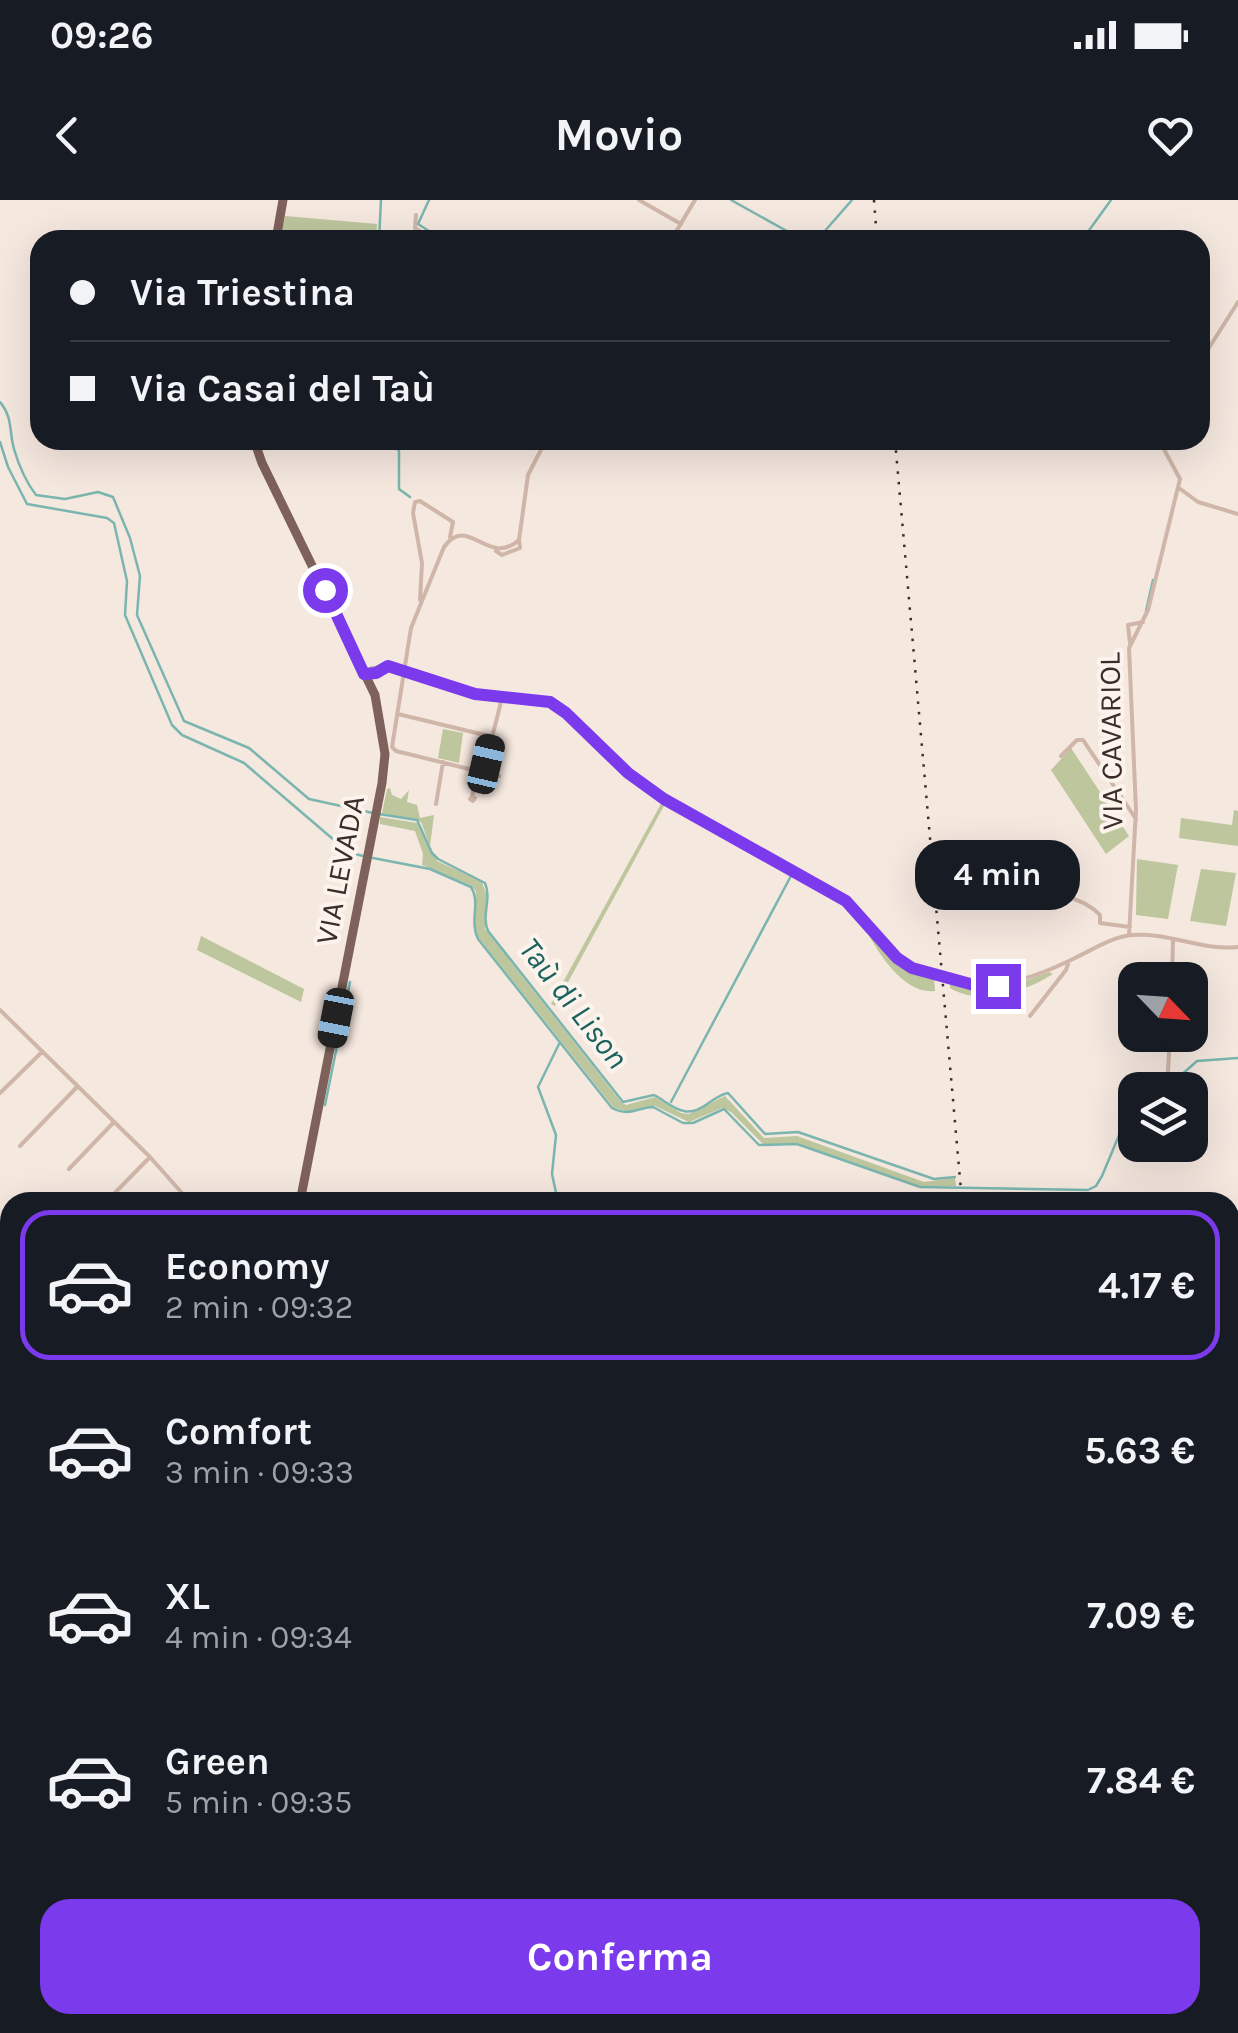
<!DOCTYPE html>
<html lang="it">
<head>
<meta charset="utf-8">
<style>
  :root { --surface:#171b24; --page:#20242c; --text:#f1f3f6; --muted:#9ea1a6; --line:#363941; --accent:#7c3aed }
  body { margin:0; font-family:Karla,sans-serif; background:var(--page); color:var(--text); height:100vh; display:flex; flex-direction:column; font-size:38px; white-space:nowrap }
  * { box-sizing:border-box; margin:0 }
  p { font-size:32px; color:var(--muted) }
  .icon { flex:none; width:55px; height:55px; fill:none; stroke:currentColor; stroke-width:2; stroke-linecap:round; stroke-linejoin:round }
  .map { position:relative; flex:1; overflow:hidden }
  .panel { position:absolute; left:0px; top:992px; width:1240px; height:842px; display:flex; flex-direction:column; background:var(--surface); border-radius:30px 30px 0 0; box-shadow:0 10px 40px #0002 }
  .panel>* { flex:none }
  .banner { position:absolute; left:30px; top:30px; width:1180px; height:220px; border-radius:30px; box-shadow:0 10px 40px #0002; display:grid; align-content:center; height:220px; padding:0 40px; background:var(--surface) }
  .needle { width:65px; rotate:115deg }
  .tools { position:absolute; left:1118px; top:762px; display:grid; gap:20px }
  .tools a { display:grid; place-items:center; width:90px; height:90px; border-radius:20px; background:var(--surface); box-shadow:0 10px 40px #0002; font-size:50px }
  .end { position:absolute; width:45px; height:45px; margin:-22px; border:12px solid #7c3aed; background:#fff; box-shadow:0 0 0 5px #fff }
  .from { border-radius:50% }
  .bubble { position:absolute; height:70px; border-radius:30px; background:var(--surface); box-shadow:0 10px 40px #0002; font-size:32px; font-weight:700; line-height:70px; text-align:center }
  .car { position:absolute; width:30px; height:60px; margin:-30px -15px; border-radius:12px; box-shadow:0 0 8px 2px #0007; background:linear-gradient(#222 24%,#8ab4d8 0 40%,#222 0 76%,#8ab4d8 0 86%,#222 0) }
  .banner b { display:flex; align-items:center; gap:35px; height:95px; font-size:38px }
  .banner b+b { border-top:2px solid var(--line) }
  .banner i { width:25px; height:25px; background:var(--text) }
  ul { padding:18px 0 0; list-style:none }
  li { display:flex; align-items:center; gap:30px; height:150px; margin:0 20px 15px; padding:0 20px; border:5px solid transparent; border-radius:30px }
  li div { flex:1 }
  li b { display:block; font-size:38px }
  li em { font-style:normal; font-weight:700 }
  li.current { border-color:var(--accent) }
  li>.icon { width:90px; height:90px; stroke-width:1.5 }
  .action { display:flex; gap:20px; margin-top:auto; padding:20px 40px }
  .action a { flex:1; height:115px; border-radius:30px; background:var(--accent); color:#fff; font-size:40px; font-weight:700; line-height:115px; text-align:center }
  .status { display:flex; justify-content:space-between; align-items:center; height:70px; padding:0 50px; background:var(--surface); direction:ltr }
  .status svg { height:28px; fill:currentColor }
  header { display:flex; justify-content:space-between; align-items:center; height:130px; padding:0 40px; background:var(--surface); font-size:45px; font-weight:700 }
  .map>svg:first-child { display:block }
  .green { fill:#bdc69d }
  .water { fill:#7bb5b0 }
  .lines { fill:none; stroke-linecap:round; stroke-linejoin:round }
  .stream { stroke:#7bb5b0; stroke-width:2.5 }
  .minor { stroke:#cfb6a9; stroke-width:4 }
  .tertiary { stroke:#cfb6a9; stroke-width:6 }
  .secondary { stroke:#a3847a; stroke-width:8 }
  .primary { stroke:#7e615a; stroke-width:9 }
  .trunk { stroke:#6e534d; stroke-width:10 }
  .rail { stroke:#3b2d2a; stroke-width:2.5; stroke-dasharray:2.5 8; stroke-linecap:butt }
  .minor-bridge { stroke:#cfb6a9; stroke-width:4 }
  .route { stroke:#7c3aed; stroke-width:12 }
  .labels { text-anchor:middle; stroke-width:8; stroke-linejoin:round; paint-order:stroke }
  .street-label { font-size:30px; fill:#3b2d2a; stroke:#fcf3ec }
  .water-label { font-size:32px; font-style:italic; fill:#1b615d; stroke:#fcf3ec }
</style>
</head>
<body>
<div class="status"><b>09:26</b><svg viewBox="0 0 49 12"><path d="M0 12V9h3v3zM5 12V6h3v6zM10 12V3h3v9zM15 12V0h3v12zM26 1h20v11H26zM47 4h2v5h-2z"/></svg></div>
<header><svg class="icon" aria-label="back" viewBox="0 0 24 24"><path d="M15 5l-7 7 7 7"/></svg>Movio<svg class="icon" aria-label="heart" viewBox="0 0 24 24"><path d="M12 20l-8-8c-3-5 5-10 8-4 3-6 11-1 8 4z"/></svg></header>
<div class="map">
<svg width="1238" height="1833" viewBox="0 0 1238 1833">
  <rect width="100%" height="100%" fill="#f5e8df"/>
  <path class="green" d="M285,16L377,24L376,40H280Z
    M443,529L463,533L459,563L438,558Z
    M1071,548L1129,636L1106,654L1051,570Z
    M390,588L392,595L401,599L409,590L407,602L417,605L420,618L434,615L430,646L421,622L382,613L387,589Z
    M662,602L665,604L555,806L551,804Z
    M1234,610L1238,611V646L1179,638L1181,618L1232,625Z
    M380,617L417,623L437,661L482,682L487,696L485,729L621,902L626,905L655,897L681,913L689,914L725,896L764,938L797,936L924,982L955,978L956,986H919L797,943L764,945L731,912L722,908L689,922L655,906L628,912L614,908L478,737L474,723L476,691L470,685L422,665L423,654L415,631L380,624Z
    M1137,659L1178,665L1168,719L1136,715Z
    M1201,669L1236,673L1226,726L1190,721Z
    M863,724L901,764L934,778L935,791C903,795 876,750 863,724Z
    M201,736L304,789L301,802L197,750Z
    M1049,772L1053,774C1024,792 982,807 950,788V783L1006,788Z
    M1230,1742H1238V1833H995L1010,1825H1230Z"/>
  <path class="water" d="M1238,1815V1829L1230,1833H1182L1156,1827L1144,1833H1126L1130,1825H1230V1819Z"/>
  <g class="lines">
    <path class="stream" d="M429,0L418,24L443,40
      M731,0L803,40
      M379,40L381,0
      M817,40L852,0
      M1082,40L1111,0
      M0,202C13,217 9,232 14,249C19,266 26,282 36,295L65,299L98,292L113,297L130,338L140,376L137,415L184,521L249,548L309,599L373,613
      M390,240L399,251V289L410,297
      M0,242L8,267L27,304L107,318L114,323L127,381L125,415L172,525L182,535L244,563L348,652L363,656
      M1146,411L1153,380
      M379,614L417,620L432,653L438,659L485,683C492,699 481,715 488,731L623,902L654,895C664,900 673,909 684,911C701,915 712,896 728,893L765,934L798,932L934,979L955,977
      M373,658L430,669L471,687C481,702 469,721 478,739L612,908C629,917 636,908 653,907L683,923H693L724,909L759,945L797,944L920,987L1088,990L1096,986L1102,976L1135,897
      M1170,885L1197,861L1238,858
      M1139,890L1148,886L1164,885
      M671,902L792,674
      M325,905L350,782
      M558,1002L552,974L556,935L538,887L559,844
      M1230,1440L1238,1439
      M1230,1615L1238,1598
      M956,1825L960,1833
      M61,1833L75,1825
      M996,1833L1012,1825
      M1016,1833L1025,1825"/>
    <path class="minor" d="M639,0L681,24
      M416,15L415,28L434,40
      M671,40L695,0
      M1200,162L1238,102
      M1179,288L1198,302L1238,314
      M496,351L502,355L520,348L519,340
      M420,400L422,363L413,313L415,302L420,301L453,322L450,337
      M1130,443L1128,425L1143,422
      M365,474L372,468L393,467L475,494L549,502L566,513L628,573L664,599L846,701L897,758L912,768L935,777
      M365,474L384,469
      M398,514L493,537
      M1061,556L1077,540H1083L1136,619
      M484,569L502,498
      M499,576L484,569L477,571L396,551L392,547L411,428L444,347C468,313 488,368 519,340L528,275L546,240
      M472,597L477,572
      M472,597L475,598L473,601L470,599Z
      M436,604L443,562
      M1022,668C1033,676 1045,686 1057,692C1073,700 1087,701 1100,715V723L1130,727
      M1129,735L1136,610L1129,448L1148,410L1180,279L1159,240
      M950,780C1000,790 1030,780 1075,758C1094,749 1111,737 1132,735C1168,732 1201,751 1238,747
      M1172,780L1173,740
      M0,810L150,957L190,1002
      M1030,816L1066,770L1069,761
      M1167,890L1170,835
      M0,893L42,852
      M20,946L76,888
      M69,969L114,922
      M106,1002L150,957
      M0,1461L10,1469
      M0,1538L10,1523
      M0,1548L10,1556
      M1230,1706H1238
      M840,1825L848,1833
      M58,1833L70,1825
      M1210,1833L1211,1825"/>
    <path class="tertiary" d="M1230,1738L1238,1736
      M798,1825L808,1833
      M631,1833L651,1825
      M985,1833L1001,1825"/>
    <path class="secondary" d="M147,1825V1833"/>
    <path class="primary" d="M276,40L283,0
      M254,240L262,263L375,495L385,554L382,583L300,1002"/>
    <path class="trunk" d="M824,1825L831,1833"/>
    <path class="rail" d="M874,0L877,40
      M895,240L962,1002
      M1230,1642L1238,1624
      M1034,1825L1035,1833
      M1160,1833L1162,1825"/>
    <path class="minor-bridge" d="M935,777L950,780"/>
  </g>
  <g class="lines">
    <path class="route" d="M325,390L364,474L376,473L388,466L475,494L550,502L566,513L628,573L664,599L846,701L897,758L912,768L974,785L998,786"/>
  </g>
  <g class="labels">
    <g class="street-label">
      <text transform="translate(1111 541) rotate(-91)" y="10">VIA CAVARIOL</text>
      <text transform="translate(340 670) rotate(-79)" y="10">VIA LEVADA</text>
    </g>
    <g class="water-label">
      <text transform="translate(574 803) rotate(52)" y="11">Taù di Lison</text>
    </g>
  </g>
</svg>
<div class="tools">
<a><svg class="needle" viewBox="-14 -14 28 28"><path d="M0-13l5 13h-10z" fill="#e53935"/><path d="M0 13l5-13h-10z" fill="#9ea1a6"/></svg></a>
<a><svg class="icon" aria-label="layers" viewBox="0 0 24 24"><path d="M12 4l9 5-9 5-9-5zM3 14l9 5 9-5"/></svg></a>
</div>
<i class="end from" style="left:325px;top:390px"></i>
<i class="end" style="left:998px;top:786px"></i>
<div class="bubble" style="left:915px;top:640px;width:165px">4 min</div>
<i class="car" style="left:486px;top:564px;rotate:13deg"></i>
<i class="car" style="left:336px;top:818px;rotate:191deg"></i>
<div class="banner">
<b><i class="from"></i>Via Triestina</b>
<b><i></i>Via Casai del Taù</b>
</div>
<section class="panel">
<ul>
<li class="current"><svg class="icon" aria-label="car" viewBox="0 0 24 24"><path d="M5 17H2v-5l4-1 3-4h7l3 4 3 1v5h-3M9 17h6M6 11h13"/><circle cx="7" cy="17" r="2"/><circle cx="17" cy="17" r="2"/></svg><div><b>Economy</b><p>2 min · 09:32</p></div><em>4.17 €</em></li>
<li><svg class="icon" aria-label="car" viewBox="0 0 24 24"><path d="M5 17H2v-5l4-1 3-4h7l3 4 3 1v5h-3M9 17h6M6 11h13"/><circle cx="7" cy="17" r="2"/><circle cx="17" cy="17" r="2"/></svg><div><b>Comfort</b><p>3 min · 09:33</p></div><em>5.63 €</em></li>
<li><svg class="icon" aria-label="car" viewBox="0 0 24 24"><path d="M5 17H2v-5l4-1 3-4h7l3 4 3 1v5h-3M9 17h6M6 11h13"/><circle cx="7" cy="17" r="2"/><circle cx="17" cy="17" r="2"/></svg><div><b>XL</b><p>4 min · 09:34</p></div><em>7.09 €</em></li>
<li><svg class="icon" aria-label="car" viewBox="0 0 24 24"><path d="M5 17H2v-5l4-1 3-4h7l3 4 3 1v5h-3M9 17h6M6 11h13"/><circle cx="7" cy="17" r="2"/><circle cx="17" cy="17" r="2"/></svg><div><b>Green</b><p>5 min · 09:35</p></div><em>7.84 €</em></li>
</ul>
<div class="action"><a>Conferma</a></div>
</section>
</div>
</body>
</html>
